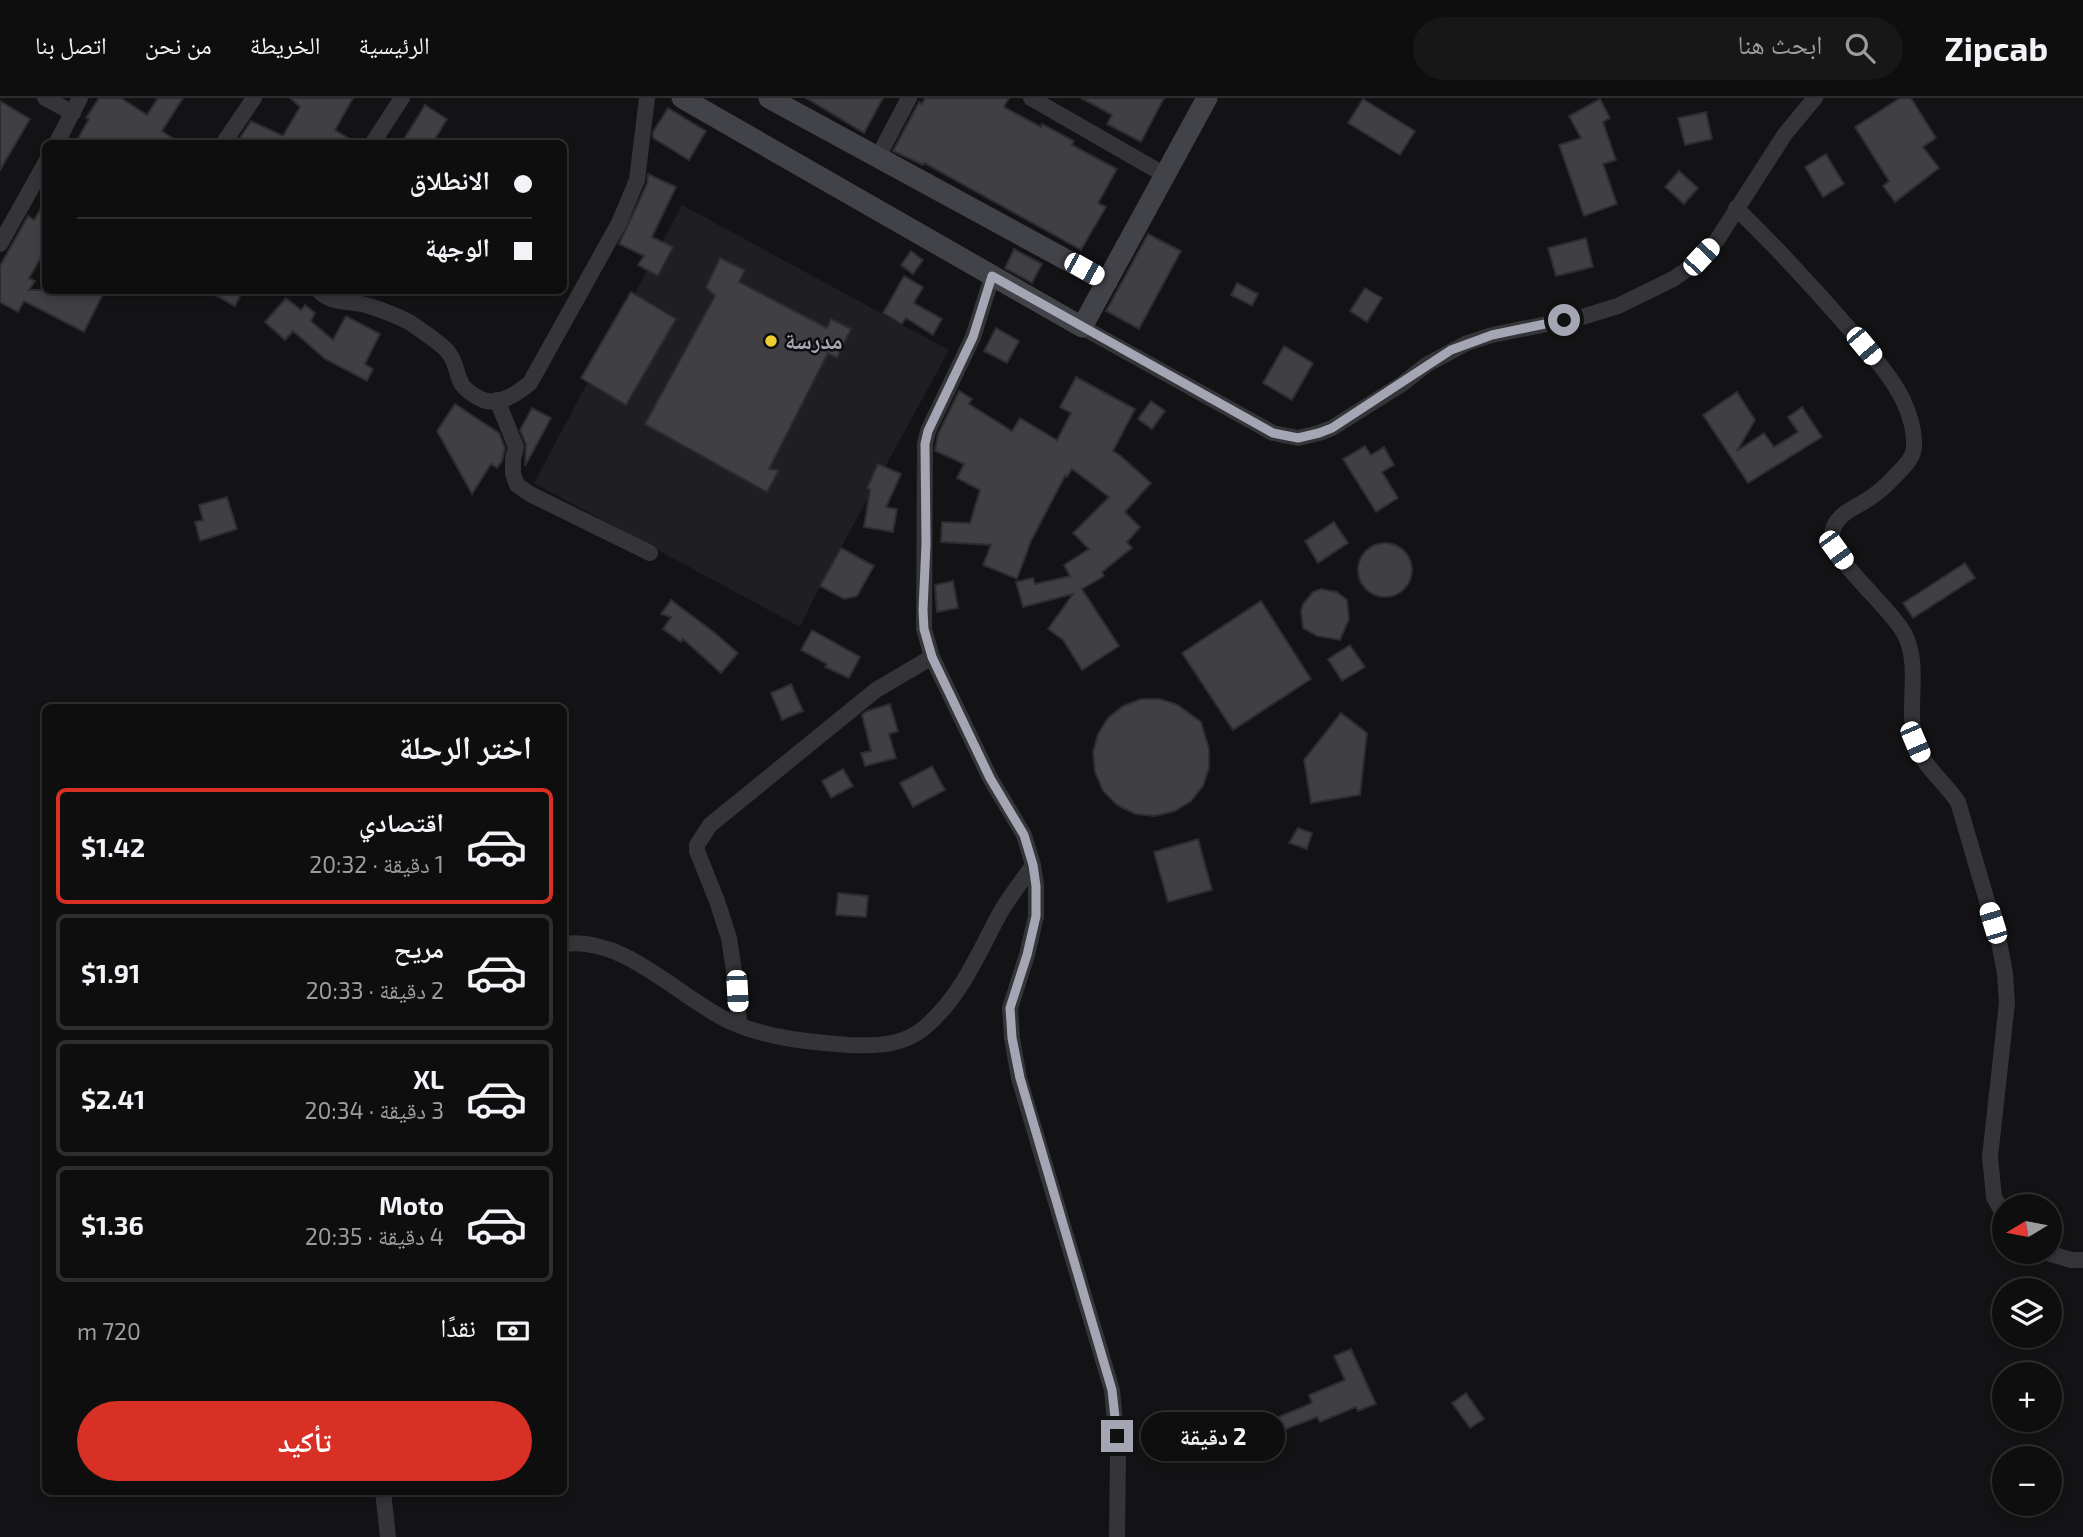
<!DOCTYPE html>
<html lang="ar">
<head>
<meta charset="utf-8">
<style>
  :root { --surface:#0e0e0f; --page:#171718; --text:#f1f3f6; --muted:#9b9c9e; --line:#2e2e2f; --accent:#d93025 }
  body { margin:0; font-family:"Exo 2","Noto Naskh Arabic",sans-serif; background:var(--page); color:var(--text); direction:rtl; height:100vh; display:flex; flex-direction:column; font-size:26px; white-space:nowrap }
  * { box-sizing:border-box; margin:0 }
  p { font-size:23px; color:var(--muted) }
  .icon { flex:none; width:38px; height:38px; fill:none; stroke:currentColor; stroke-width:2; stroke-linecap:round; stroke-linejoin:round }
  .map { position:relative; flex:1; overflow:hidden; direction:ltr }
  .details { position:absolute; left:42px; top:606px; width:525px; height:791px; display:flex; flex-direction:column; background:var(--surface); border-radius:10px; box-shadow:0 4px 10px #0003,0 0 0 2px var(--line); direction:rtl }
  .details>* { flex:none }
  .banner { position:absolute; left:42px; top:42px; width:525px; height:154px; border-radius:10px; box-shadow:0 4px 10px #0003,0 0 0 2px var(--line); direction:rtl; display:grid; align-content:center; height:154px; padding:0 35px; background:var(--surface) }
  .needle { width:46px; rotate:260deg }
  .fabs { position:absolute; left:1992px; top:1096px; display:grid; gap:14px }
  .fabs a { display:grid; place-items:center; width:70px; height:70px; border-radius:50%; background:var(--surface); box-shadow:0 4px 10px #0003,0 0 0 2px var(--line); font-size:35px }
  .end { position:absolute; width:32px; height:32px; margin:-16px; border:9px solid #a4a6b4; background:#111; box-shadow:0 0 0 4px #111 }
  .from { border-radius:50% }
  .bubble { position:absolute; height:49px; border-radius:24px; background:var(--surface); box-shadow:0 4px 10px #0003,0 0 0 2px var(--line); font-size:23px; font-weight:700; line-height:49px; text-align:center; direction:rtl }
  .car { position:absolute; width:21px; height:42px; margin:-21px -10px; border-radius:9px; box-shadow:0 0 5px 2px #0007; background:linear-gradient(#fff 24%,#345 0 40%,#fff 0 76%,#345 0 86%,#fff 0) }
  .banner b { display:flex; align-items:center; gap:24px; height:66px; font-size:26px }
  .banner b+b { border-top:2px solid var(--line) }
  .banner i { width:18px; height:18px; background:var(--text) }
  ul { padding:0; list-style:none }
  li { display:flex; align-items:center; gap:21px; height:116px; margin:0 14px 10px; padding:0 21px; border:4px solid var(--line); border-radius:10px }
  li div { flex:1 }
  li b { display:block; font-size:26px }
  li em { font-style:normal; font-weight:700 }
  li.selected { border-color:var(--accent) }
  li>.icon { width:63px; height:63px; stroke-width:1.5 }
  h2 { padding:0 35px; font-size:32px; line-height:84px }
  .pay { display:flex; align-items:center; gap:18px; height:77px; padding:0 35px; font-size:26px }
  .pay p { margin-inline-start:auto }
  .action { display:flex; gap:14px; margin-top:auto; padding:14px 35px }
  .action a { flex:1; height:80px; border-radius:42px; background:var(--accent); color:#fff; font-size:28px; font-weight:700; line-height:80px; text-align:center }
  header { display:flex; align-items:center; gap:42px; box-sizing:border-box; height:98px; padding:0 35px; background:var(--surface); border-bottom:2px solid var(--line) }
  header strong { font-size:33px }
  nav { display:flex; gap:38px; margin-inline-start:auto; font-size:24px }
  .search { width:490px; height:63px; background:var(--page); display:flex; align-items:center; gap:18px; box-sizing:border-box; padding:0 24px; border-radius:38px; color:var(--muted); font-size:26px }
  .map>svg:first-child { display:block }
  .built { fill:#1f1e21 }
  .building { fill:#3f3f44; stroke:#2d2c30; stroke-width:2 }
  .lines { fill:none; stroke-linecap:round; stroke-linejoin:round }
  .street { stroke:#343439; stroke-width:16 }
  .secondary { stroke:#424249; stroke-width:21 }
  .route { stroke:#a4a6b4; stroke-width:9 }
  .poi-dot { fill:#eecd30; stroke:#0e0d0f; stroke-width:2.5 }
  .labels { text-anchor:middle; stroke-width:5; stroke-linejoin:round; paint-order:stroke }
  .poi-label { font-size:23px; font-weight:bold; fill:#a4a6b4; stroke:#0e0d0f; text-anchor:start }
</style>
</head>
<body>
<header>
<strong>Zipcab</strong>
<div class="search"><svg class="icon" aria-label="search" viewBox="0 0 24 24"><circle cx="10" cy="10" r="6"/><path d="M15 15l6 6"/></svg>ابحث هنا</div>
<nav><a>الرئيسية</a><a>الخريطة</a><a>من نحن</a><a>اتصل بنا</a></nav>
</header>
<div class="map">
<svg width="2083" height="1439" viewBox="0 0 2083 1439">
  <rect width="100%" height="100%" fill="#131214"/>
  <path class="built" d="M682,107L949,252L820,488L800,529L534,385Z"/>
  <path class="building" d="M99,0H121L147,17L158,0H183L162,33L181,46H75L89,21L86,20Z
    M290,0H353L335,32L358,46H236L251,23L283,38L300,9Z
    M806,0H883L864,35Z
    M925,0H1009L1004,9L1041,29L1042,26L1074,43L1072,47L1117,71L1098,105L1106,109L1081,152L924,65L923,67L893,53L919,4L922,6Z
    M1081,0H1164L1141,44L1107,26L1112,17Z
    M1900,0H1911L1936,40L1923,49L1939,70L1895,104L1883,88L1889,83L1855,29Z
    M1363,1L1415,33L1400,57L1348,25Z
    M1600,1L1610,20L1603,24L1616,62L1603,66L1617,106L1584,118L1559,47L1581,40L1569,18Z
    M0,3L30,21L0,72Z
    M425,7L447,21L432,46H401Z
    M668,10L706,33L689,62L653,40V34Z
    M1706,14L1712,41L1685,47L1678,20Z
    M1826,56L1844,86L1823,99L1805,69Z
    M1679,73L1698,90L1684,106L1665,89Z
    M648,76L676,89L652,139L673,149L658,178L638,167L644,158L619,146L647,86Z
    M46,102V151L29,180L35,183L29,192H105L84,234L24,203L18,214L0,204V168L28,118L34,122Z
    M1148,136L1181,153L1139,231L1106,213Z
    M1586,140L1593,169L1556,178L1548,150Z
    M1014,151L1042,166L1032,185L1005,170Z
    M911,153L923,162L913,176L901,167Z
    M720,160L745,172L739,184L827,230L831,221L851,231L837,260L828,255L769,371L779,372L767,394L645,326L715,198L706,189Z
    M904,178L923,189L914,205L942,221L933,237L906,220L902,226L883,215Z
    M1237,185L1258,196L1252,208L1231,197Z
    M1365,190L1382,200L1367,224L1350,213Z
    M206,192H243L235,208Z
    M631,194L676,221L626,307L581,280Z
    M286,200L301,212L305,207L315,215L311,223L333,242L346,218L380,236L365,266L373,271L367,283L325,261L293,233L285,242L265,224Z
    M996,230L1019,243L1007,265L984,253Z
    M1284,248L1313,265L1292,302L1263,285Z
    M1076,279L1135,311L1113,353L1121,358L1151,385L1125,414L1140,429L1127,444L1132,450L1102,474L1104,478L1082,491L1119,548L1082,572L1063,542L1048,531L1073,496L1023,509L1016,484L1033,480L1035,486L1070,478L1064,467L1089,451L1073,435L1109,399L1072,371L1067,379L1065,378L1031,443L1017,481L983,467L991,447L941,444L942,424L970,425L980,392L957,380L964,366L935,353L938,336L959,293L972,301L969,306L1012,333L1020,320L1057,342L1071,315L1060,309Z
    M1737,294L1755,322L1737,353L1764,335L1774,349L1798,334L1788,319L1802,309L1822,339L1748,385L1703,317Z
    M1151,303L1165,313L1152,331L1138,321Z
    M455,306L499,335L505,350L502,363L497,370L491,366L472,396L437,333Z
    M532,310L551,320L525,368L526,346L520,332Z
    M1365,348L1371,357L1384,349L1394,367L1382,374L1398,400L1376,414L1343,361Z
    M878,366L901,376L886,409L897,411L893,434L864,429L870,392L867,390Z
    M227,399L237,431L200,443L195,424L203,422L199,407Z
    M1334,424L1348,445L1318,465L1305,443Z
    M1358 472a27 27 0 1 1 54 0a27 27 0 1 1-54 0Z
    M841,450L874,468L857,498L844,501L820,488Z
    M1965,465L1975,480L1913,520L1903,505Z
    M953,483L958,510L937,514L935,487Z
    M1321,491L1337,494L1347,502L1349,521L1340,542L1317,538L1303,530L1301,513L1303,506L1313,494Z
    M671,502L715,535L738,555L721,575L683,541L681,544L663,531L671,519L661,516Z
    M1261,503L1311,581L1233,632L1182,555Z
    M812,532L860,559L849,580L825,569L827,566L801,552Z
    M1350,547L1365,569L1342,583L1328,561Z
    M791,586L803,613L782,622L771,595Z
    M1141,601H1160L1178,607L1201,624L1209,651V670L1203,688L1191,703L1175,713L1155,718L1135,716L1117,707L1103,693L1095,674L1093,654L1098,636L1108,620L1123,608Z
    M890,606L898,633L889,636L896,660L865,668L861,655L871,653L862,617L867,613Z
    M1341,615L1367,635L1360,697L1311,705L1304,662Z
    M932,668L945,692L913,709L900,685Z
    M843,671L853,688L831,700L822,683Z
    M1298,730L1312,735L1307,751L1289,745Z
    M1198,741L1212,792L1168,804L1154,754Z
    M838,795L868,798L866,819L836,817Z
    M1351,1251L1376,1306L1358,1313L1356,1309L1320,1324L1317,1319L1281,1333L1276,1320L1312,1305L1309,1297L1345,1282L1334,1258Z
    M1466,1295L1484,1321L1470,1330L1452,1305Z"/>
  <g class="lines">
    <path class="street" d="M45,0L73,15
      M1031,0L1165,77
      M56,46L80,0
      M223,46L254,0
      M372,46L402,0
      M878,59L909,0
      M1736,110C1777,150 1815,191 1852,234C1870,255 1890,276 1903,302C1909,315 1915,332 1914,348C1914,360 1903,370 1895,378C1887,387 1878,395 1867,402C1853,411 1832,418 1832,438C1833,464 1890,509 1904,535C1922,569 1905,609 1916,645C1923,669 1944,683 1958,704L1999,844L2005,875L2007,905L1990,1059L1994,1099L2004,1117
      M0,146L46,64
      M992,179L973,239L928,333L925,346L924,531L932,559L990,680L1024,737L1033,767L1036,787V818L1027,857L1010,910L1012,940L1019,980L1112,1292L1118,1357L1117,1439
      M318,192C331,207 351,202 369,208C382,212 397,218 409,224C418,230 442,246 448,254C463,273 450,286 481,301C497,309 518,295 530,285L619,125L637,82L647,0
      M1082,229L1273,335L1298,340L1319,335L1332,330L1402,286L1426,267L1467,245L1492,237L1582,219L1618,208L1673,181L1689,170L1717,142L1785,36L1815,0
      M497,302L516,349L513,361V376L517,387L530,396L650,455
      M564,846C625,838 678,899 729,923C765,940 809,944 849,947C875,948 903,948 924,930C961,899 978,856 1000,815C1010,798 1022,783 1033,767
      M739,927L737,893L729,840L717,803L697,753V747L710,727L876,592L932,559
      M2041,1153L2071,1162H2083
      M383,1393L388,1439"/>
    <path class="secondary" d="M682,0L1082,229L1207,0
      M769,0L1107,184"/>
  </g>
  <g class="lines">
    <path class="route" d="M1117,1338L1112,1292L1020,980L1012,940L1010,910L1027,857L1036,818V788L1033,767L1024,737L990,680L932,559L924,531L923,512L926,446L925,346L928,333L973,239L992,178L1273,335L1298,340L1319,335L1332,330L1451,252L1492,237L1564,222"/>
  </g>
  <circle class="poi-dot" cx="771" cy="243" r="7"/>
  <g class="labels">
    <g class="poi-label">
      <text x="785" y="251">مدرسة</text>
    </g>
  </g>
</svg>
<div class="fabs">
<a><svg class="needle" viewBox="-14 -14 28 28"><path d="M0-13l5 13h-10z" fill="#e53935"/><path d="M0 13l5-13h-10z" fill="#9b9c9e"/></svg></a>
<a><svg class="icon" aria-label="layers" viewBox="0 0 24 24"><path d="M12 4l9 5-9 5-9-5zM3 14l9 5 9-5"/></svg></a>
<a>+</a>
<a>−</a>
</div>
<i class="end from" style="left:1564px;top:222px"></i>
<i class="end" style="left:1117px;top:1338px"></i>
<div class="bubble" style="left:1141px;top:1314px;width:144px">2 دقيقة</div>
<i class="car" style="left:1701px;top:159px;rotate:43deg"></i>
<i class="car" style="left:1084px;top:171px;rotate:119deg"></i>
<i class="car" style="left:1864px;top:248px;rotate:140deg"></i>
<i class="car" style="left:1836px;top:452px;rotate:144deg"></i>
<i class="car" style="left:1915px;top:644px;rotate:157deg"></i>
<i class="car" style="left:1993px;top:825px;rotate:343deg"></i>
<i class="car" style="left:737px;top:893px;rotate:177deg"></i>
<div class="banner">
<b><i class="from"></i>الانطلاق</b>
<b><i></i>الوجهة</b>
</div>
<section class="details">
<h2>اختر الرحلة</h2>
<ul>
<li class="selected"><svg class="icon" aria-label="car" viewBox="0 0 24 24"><path d="M5 17H2v-5l4-1 3-4h7l3 4 3 1v5h-3M9 17h6M6 11h13"/><circle cx="7" cy="17" r="2"/><circle cx="17" cy="17" r="2"/></svg><div><b>اقتصادي</b><p>1 دقيقة · 20:32</p></div><em>$1.42</em></li>
<li><svg class="icon" aria-label="car" viewBox="0 0 24 24"><path d="M5 17H2v-5l4-1 3-4h7l3 4 3 1v5h-3M9 17h6M6 11h13"/><circle cx="7" cy="17" r="2"/><circle cx="17" cy="17" r="2"/></svg><div><b>مريح</b><p>2 دقيقة · 20:33</p></div><em>$1.91</em></li>
<li><svg class="icon" aria-label="car" viewBox="0 0 24 24"><path d="M5 17H2v-5l4-1 3-4h7l3 4 3 1v5h-3M9 17h6M6 11h13"/><circle cx="7" cy="17" r="2"/><circle cx="17" cy="17" r="2"/></svg><div><b>XL</b><p>3 دقيقة · 20:34</p></div><em>$2.41</em></li>
<li><svg class="icon" aria-label="car" viewBox="0 0 24 24"><path d="M5 17H2v-5l4-1 3-4h7l3 4 3 1v5h-3M9 17h6M6 11h13"/><circle cx="7" cy="17" r="2"/><circle cx="17" cy="17" r="2"/></svg><div><b>Moto</b><p>4 دقيقة · 20:35</p></div><em>$1.36</em></li>
</ul>
<div class="pay"><svg class="icon" aria-label="cash" viewBox="0 0 24 24"><path d="M3 7h18v10H3z"/><circle cx="12" cy="12" r="2"/></svg>نقدًا<p>720 m</p></div>
<div class="action"><a>تأكيد</a></div>
</section>
</div>
</body>
</html>
